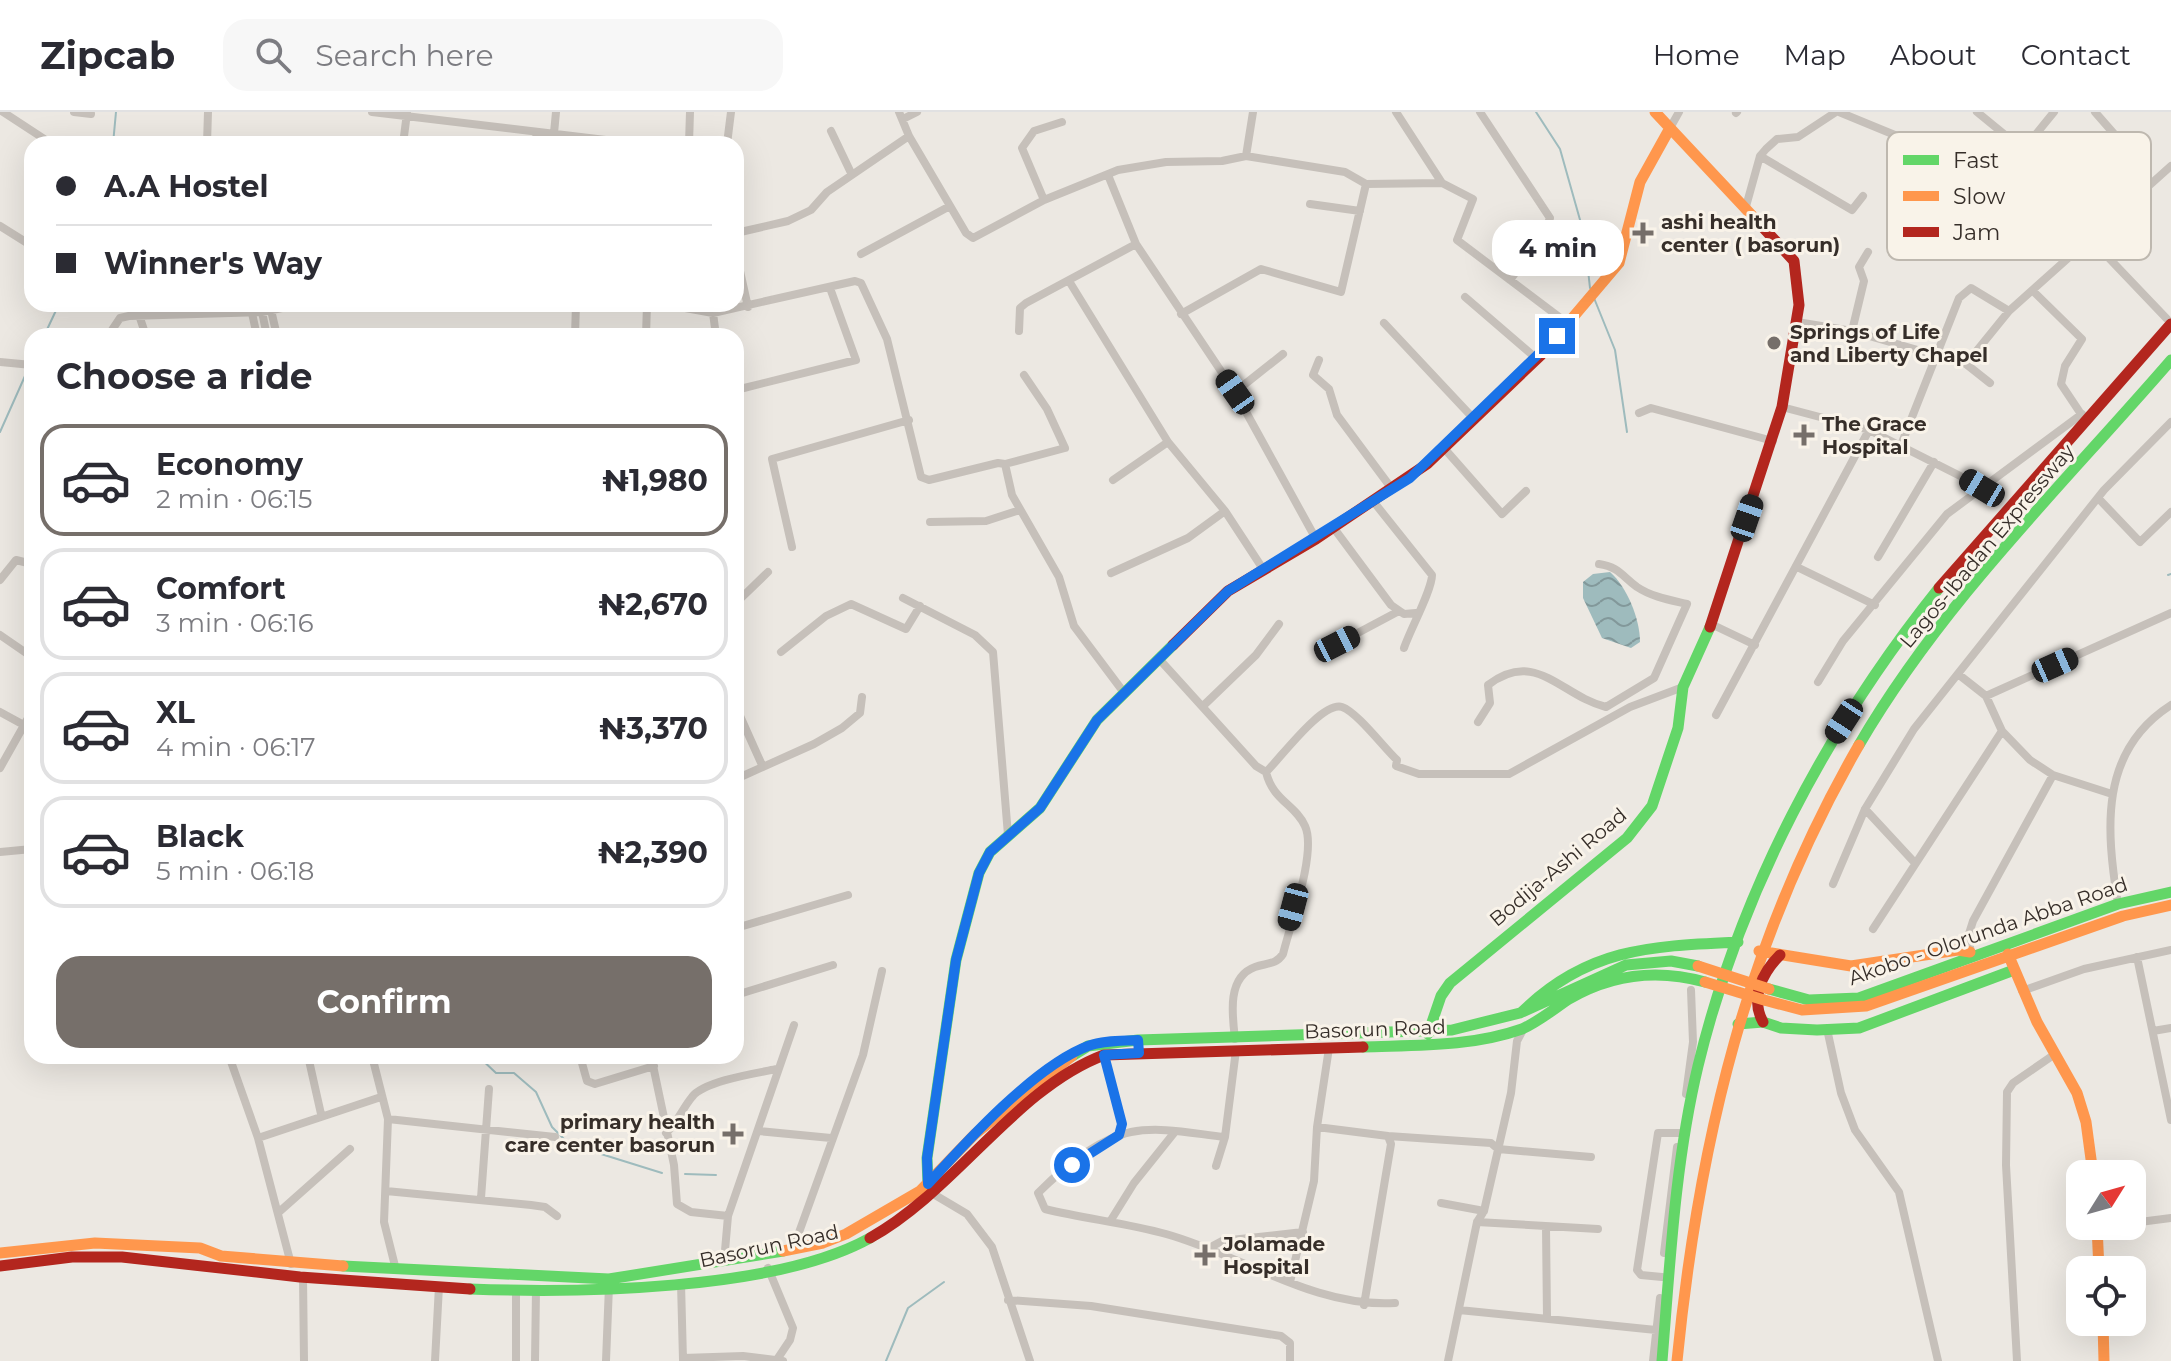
<!DOCTYPE html>
<html lang="en">
<head>
<meta charset="utf-8">
<style>
  :root { --surface:#fff; --page:#f7f7f7; --text:#2b2b33; --muted:#7c7c81; --line:#e1e1e2; --accent:#766f6a }
  body { margin:0; font-family:Montserrat,sans-serif; background:var(--page); color:var(--text); height:100vh; display:flex; flex-direction:column; font-size:30px; white-space:nowrap }
  * { box-sizing:border-box; margin:0 }
  p { font-size:26px; color:var(--muted) }
  .icon { flex:none; width:44px; height:44px; fill:none; stroke:currentColor; stroke-width:2; stroke-linecap:round; stroke-linejoin:round }
  .map { position:relative; flex:1; overflow:hidden }
  .drawer { position:absolute; left:24px; top:216px; width:720px; height:736px; display:flex; flex-direction:column; background:var(--surface); border-radius:24px; box-shadow:0 8px 32px #0002 }
  .drawer>* { flex:none }
  .banner { position:absolute; left:24px; top:24px; width:720px; height:176px; border-radius:24px; box-shadow:0 8px 32px #0002; display:grid; align-content:center; height:176px; padding:0 32px; background:var(--surface) }
  .needle { width:52px; rotate:53deg }
  .buttons { position:absolute; left:2066px; top:1048px; display:grid; gap:16px }
  .buttons a { display:grid; place-items:center; width:80px; height:80px; border-radius:16px; background:var(--surface); box-shadow:0 8px 32px #0002; font-size:40px }
  .end { position:absolute; width:36px; height:36px; margin:-18px; border:10px solid #1a73e8; background:#fff; box-shadow:0 0 0 4px #fff }
  .from { border-radius:50% }
  .bubble { position:absolute; height:56px; border-radius:24px; background:var(--surface); box-shadow:0 8px 32px #0002; font-size:26px; font-weight:700; line-height:56px; text-align:center }
  .car { position:absolute; width:24px; height:48px; margin:-24px -12px; border-radius:10px; box-shadow:0 0 6px 2px #0007; background:linear-gradient(#222 24%,#8ab4d8 0 40%,#222 0 76%,#8ab4d8 0 86%,#222 0) }
  .banner b { display:flex; align-items:center; gap:28px; height:76px; font-size:30px }
  .banner b+b { border-top:2px solid var(--line) }
  .banner i { width:20px; height:20px; background:var(--text) }
  ul { padding:0; list-style:none }
  li { display:flex; align-items:center; gap:24px; height:112px; margin:0 16px 12px; padding:0 16px; border:4px solid var(--line); border-radius:24px }
  li div { flex:1 }
  li b { display:block; font-size:30px }
  li em { font-style:normal; font-weight:700 }
  li.active { border-color:var(--accent) }
  li>.icon { width:72px; height:72px; stroke-width:1.5 }
  h2 { padding:0 32px; font-size:36px; line-height:96px }
  .action { display:flex; gap:16px; margin-top:auto; padding:16px 32px }
  .action a { flex:1; height:92px; border-radius:24px; background:var(--accent); color:#fff; font-size:32px; font-weight:700; line-height:92px; text-align:center }
  header { display:flex; align-items:center; gap:48px; box-sizing:border-box; height:112px; padding:0 40px; background:var(--surface); border-bottom:2px solid var(--line) }
  header strong { font-size:38px }
  nav { display:flex; gap:44px; margin-inline-start:auto; font-size:28px }
  .search { width:560px; height:72px; background:var(--page); display:flex; align-items:center; gap:20px; box-sizing:border-box; padding:0 28px; border-radius:24px; color:var(--muted); font-size:30px }
  .map>svg:first-child { display:block }
  .water { fill:url(#water-waves) }
  .lines { fill:none; stroke-linecap:round; stroke-linejoin:round }
  .stream { stroke:#9ebbbd; stroke-width:2 }
  .street { stroke:#c6c0ba; stroke-width:8 }
  .fast { stroke:#63d668; stroke-width:11 }
  .slow { stroke:#ff974d; stroke-width:11 }
  .jam { stroke:#b3261e; stroke-width:11 }
  .slow-bridge { stroke:#ff974d; stroke-width:11 }
  .route { stroke:#1a73e8; stroke-width:10 }
  .poi-dot { fill:#766f6a; stroke:#f9f3e9; stroke-width:3 }
  .labels { text-anchor:middle; stroke-width:6; stroke-linejoin:round; paint-order:stroke }
  .poi-label { font-size:20px; font-weight:bold; fill:#362e29; stroke:#f9f3e9; text-anchor:start }
  .street-label { font-size:20px; fill:#362e29; stroke:#f9f3e9 }
  .key { fill:#f9f3e9; stroke:#beb8af; stroke-width:2 }
  .key-label { font-size:22px; fill:#362e29 }
</style>
</head>
<body>
<header>
<strong>Zipcab</strong>
<div class="search"><svg class="icon" aria-label="search" viewBox="0 0 24 24"><circle cx="10" cy="10" r="6"/><path d="M15 15l6 6"/></svg>Search here</div>
<nav><a>Home</a><a>Map</a><a>About</a><a>Contact</a></nav>
</header>
<div class="map">
<svg width="2171" height="1249" viewBox="0 0 2171 1249">
  <defs>
    <pattern id="water-waves" width="16" height="10" patternUnits="userSpaceOnUse" patternTransform="scale(2)"><rect width="16" height="10" fill="#9ebbbd"/><path d="M0 5q4-4 8 0t8 0" fill="none" stroke="#82989a"/></pattern>
  </defs>
  <rect width="100%" height="100%" fill="#ece8e2"/>
  <path class="water" d="M1610,460C1627,475 1640,507 1640,530L1631,536L1602,526L1583,486V470L1593,462Z"/>
  <g class="lines">
    <path class="stream" d="M1536,0L1560,37L1584,122L1590,176
      M113,32L116,0
      M1594,186L1615,238L1627,320
      M44,224L59,192
      M0,320L29,255
      M2168,463L2171,462
      M478,944L496,961H514L536,980L552,1015L569,1032L662,1061
      M685,1062L716,1063
      M886,1249L908,1196L944,1170"/>
    <path class="street" d="M3,0L52,32
      M74,0L91,2
      M372,0L639,32
      M899,0L909,24L966,121L973,126L1044,88L1118,58L1166,50L1222,49L1246,44L1345,60L1366,72L1442,71L1473,87L1457,128L1567,211
      M1396,0L1442,71
      M1480,0L1550,106L1544,122L1510,168
      M1839,0L1924,35
      M1977,0L2065,72L2097,121L2105,142L2167,207
      M2095,0L2123,32
      M1736,1L1737,0
      M903,7L917,0
      M1670,16L1679,0
      M831,19L852,63
      M554,21L556,0
      M207,32L208,0
      M403,32L407,1
      M535,32L537,20
      M689,32L690,0
      M727,32L731,0
      M2023,38L2054,0
      M1246,44L1253,0
      M1760,44L1852,98L1863,84
      M1108,63L1136,132L1235,280L1316,427
      M1044,88L1022,36L1034,19L1062,10
      M1310,92L1360,99
      M1745,98L1760,44L1766,37L1777,27L1798,25L1836,0
      M0,114L32,134
      M736,121L788,109L811,98L827,80L909,24
      M736,141L748,195
      M861,142L950,94
      M1069,169L1168,330
      M2033,179L2082,227L2065,254L2061,272L2081,302
      M1465,185L1537,247
      M250,192L257,224
      M663,192L713,201L855,169L861,171L887,227L921,365L929,368L998,351L1005,352L1012,383L1059,465L1074,514L1125,582
      M271,198L277,224
      M262,200L267,224
      M713,201L716,224
      M1181,202L1261,157L1341,180L1366,72
      M139,203L146,224
      M1797,210L1852,219L1966,252L2009,199L2171,54
      M1384,211L1474,307
      M1019,219L1020,196L1026,191L1136,132
      M1852,219L1864,169L1859,155L1868,140
      M108,224L120,206L129,204L262,200L302,192
      M575,224L576,192
      M646,224L647,192
      M1319,248L1313,263L1329,277L1337,303L1392,377
      M0,250L32,253
      M1966,252L1990,271
      M736,278L856,248L830,176
      M1235,280L1283,242
      M1782,295L1869,318L1984,376
      M1639,301L1651,296L1773,329
      M1901,333L1959,186L1971,176L2009,199
      M1443,335L1502,402L1526,379
      M1005,352L1065,336L1047,297L1024,263
      M1113,368L1168,330L1225,399L1263,457
      M2099,387L2140,430L2171,400
      M1373,389L1432,463C1432,478 1410,518 1404,536
      M930,410L986,409L1020,398
      M1333,415L1391,493L1404,502L1416,501
      M792,435L772,347L909,308
      M1878,445L1934,350
      M1797,455L1875,493
      M1111,461L1188,426L1225,399
      M0,468L16,448L32,452
      M903,486L975,523L993,540L1008,723
      M736,491L768,460
      M1711,512L1755,533
      M0,523L32,545
      M1337,532L1399,499
      M781,540L826,504L851,492L906,517L920,494
      M1160,548L1256,654L1266,660C1280,647 1322,589 1342,595C1357,600 1384,636 1397,648L1396,654L1419,662H1509L1630,595L1683,575
      M1958,562L1986,584L2002,619L2030,648L2053,663L2112,682
      M1818,570L1843,529L1947,402L2082,302
      M1986,584L2171,501
      M1203,594L1256,543L1279,512
      M736,595L762,653
      M0,600L22,612
      M1716,603L1869,318
      M1478,610L1490,591L1488,573C1536,536 1561,584 1606,595L1654,566L1687,492C1670,488 1652,485 1637,475C1622,464 1619,455 1599,452
      M0,656L32,599
      M736,667L814,632L842,616L860,601L862,585
      M1865,697L1915,751
      M0,740L32,737
      M1833,772L1865,697L1914,617L2104,378L2171,310
      M2118,792C2106,717 2099,639 2171,593
      M736,816L848,783
      M1873,817L2002,619
      M1971,840L1968,825L1973,809L2053,663
      M2137,845L2171,1008
      M2022,879L2084,857L2171,838
      M736,883L833,853
      M1827,917L1841,981L1855,1018L1899,1080L1938,1249
      M2153,919L2171,916
      M1235,927C1232,902 1227,865 1255,855C1266,851 1276,853 1283,842C1290,813 1317,740 1305,714C1295,692 1273,689 1266,660
      M1104,943L1122,1012L1119,1023
      M229,944L258,1026L291,1152
      M308,944L321,1002
      M372,944L388,1007L384,1110L396,1158
      M580,944L587,969L595,972L654,954
      M651,944L674,1053L677,1092L691,1100L728,1104
      M1686,982L1693,930L1691,878
      M388,1007L555,1025
      M1317,1015L1388,1024L1391,1032L1364,1193
      M758,1019L831,1026
      M666,1021C678,1010 682,997 692,985C704,969 757,961 777,957
      M1388,1024L1491,1031L1498,1037L1591,1045
      M1225,1025C1195,1022 1161,1014 1131,1020C1098,1027 1062,1057 1038,1081L1045,1097C1086,1107 1126,1111 1166,1122C1242,1143 1314,1196 1395,1191
      M258,1026L381,985
      M1216,1054L1225,1025L1236,938
      M386,1079L531,1093L545,1095L557,1104
      M935,1083L967,1102L992,1135L1030,1249
      M481,1086L489,977
      M1441,1091L1484,1099
      M279,1100L350,1037
      M1111,1108L1134,1071L1174,1021
      M1477,1110L1598,1117
      M2132,1111L2171,1106
      M1546,1115L1547,1206
      M2097,1116L2109,1114
      M793,1137L863,943L882,859
      M1207,1137L1222,1129L1303,1120
      M1664,1141L1677,1035
      M724,1150L728,1104L794,913
      M768,1156L793,1216L790,1228L778,1246
      M303,1165L304,1249
      M1662,1165L1641,1163L1637,1158L1658,1021H1679
      M1290,1170L1314,1069L1317,1015L1329,936
      M681,1171L683,1248
      M1008,1188L1091,1194L1281,1224L1290,1231V1249
      M1459,1198L1656,1218
      M683,1246L743,1244L783,1249
      M435,1249L439,1174
      M516,1249V1177
      M535,1249L536,1178
      M606,1249L609,1174
      M1448,1249L1477,1110L1484,1099L1511,981L1517,929L1524,916
      M1653,1249L1660,1186
      M2017,1249L2006,1053L2007,980L2013,971L2055,942"/>
    <path class="fast" d="M1859,633C1943,489 2063,373 2171,248
      M1769,877L1809,888L1859,886L2118,792L2171,780
      M1522,900C1587,836 1651,834 1738,830
      M1738,912L1763,910L1781,916L1817,918L1859,916L2014,858
      M1428,922L1441,884L1450,871L1627,726L1652,694L1678,616L1683,575L1710,515
      M1363,935C1417,933 1471,935 1522,917C1538,910 1554,897 1569,887C1612,862 1658,857 1705,870
      M1072,944L1088,934L1138,928L1452,918L1520,901L1626,853L1671,849L1698,854
      M928,1072L927,1046L956,848L979,761L990,740L1040,696L1097,608L1173,533
      M343,1154L609,1167L783,1139
      M470,1177C578,1181 775,1179 870,1126
      M1662,1249C1670,1151 1675,1050 1698,954C1740,780 1827,616 1939,476"/>
    <path class="slow" d="M1655,0L1759,111
      M1541,243L1619,151L1640,70L1670,16
      M1759,839L1851,854L1958,838L1970,840
      M2008,842L2037,910L2077,981L2086,1010L2093,1062
      M1764,888L1802,898L1866,894L2123,804L2171,793
      M2097,1114L2099,1158
      M783,1139L823,1131L846,1122L920,1079L975,1022L1072,944
      M0,1141L95,1131L200,1136L221,1144L343,1154
      M2103,1210L2104,1249
      M1677,1249C1699,1028 1747,827 1859,633"/>
    <path class="jam" d="M1939,476L2171,212
      M1710,515L1782,295L1799,193L1794,149L1759,111
      M1173,533L1228,479L1316,427L1427,352L1541,243
      M1763,910C1750,886 1762,861 1780,843
      M870,1126C955,1079 1016,976 1104,943L1363,935
      M0,1154L72,1145H122L300,1165L470,1177"/>
    <path class="slow-bridge" d="M1698,854L1769,877
      M1705,870L1764,888"/>
  </g>
  <g class="lines">
    <path class="route" d="M1072,1053L1119,1023L1122,1012L1104,943L1139,941L1138,928C1122,929 1104,928 1088,934C1035,954 966,1030 928,1072L927,1046L956,848L979,761L990,740L1040,696L1097,608L1228,479L1410,366L1557,224"/>
  </g>
  <g class="poi-dot">
    <path d="M1639 109h8v8h8v8h-8v8h-8v-8h-8v-8h8z"/>
    <circle cx="1774" cy="231" r="8"/>
    <path d="M1800 311h8v8h8v8h-8v8h-8v-8h-8v-8h8z"/>
    <path d="M729 1010h8v8h8v8h-8v8h-8v-8h-8v-8h8z"/>
    <path d="M1201 1131h8v8h8v8h-8v8h-8v-8h-8v-8h8z"/>
  </g>
  <g class="labels">
    <g class="poi-label">
      <text x="1661" y="117">ashi health<tspan x="1661" dy="23">center ( basorun)</tspan></text>
      <text x="1790" y="227">Springs of Life<tspan x="1790" dy="23">and Liberty Chapel</tspan></text>
      <text x="1822" y="319">The Grace<tspan x="1822" dy="23">Hospital</tspan></text>
      <text x="715" y="1017" text-anchor="end">primary health<tspan x="715" dy="23">care center basorun</tspan></text>
      <text x="1223" y="1139">Jolamade<tspan x="1223" dy="23">Hospital</tspan></text>
    </g>
    <g class="street-label">
      <text transform="translate(1987 434) rotate(-50)" y="7">Lagos-Ibadan Expressway</text>
      <text transform="translate(1558 755) rotate(-40)" y="7">Bodija-Ashi Road</text>
      <text transform="translate(1988 819) rotate(-19)" y="7">Akobo - Olorunda Abba Road</text>
      <text transform="translate(1375 917) rotate(-2)" y="7">Basorun Road</text>
      <text transform="translate(769 1134) rotate(-12)" y="7">Basorun Road</text>
    </g>
  </g>
  <rect x="1887" y="20" width="264" height="128" rx="12" class="key"/>
  <rect x="1903" y="43" width="36" height="10" fill="#63d668"/>
  <rect x="1903" y="79" width="36" height="10" fill="#ff974d"/>
  <rect x="1903" y="115" width="36" height="10" fill="#b3261e"/>
  <g class="key-label">
    <text x="1953" y="56">Fast</text>
    <text x="1953" y="92">Slow</text>
    <text x="1953" y="128">Jam</text>
  </g>
</svg>
<div class="buttons">
<a><svg class="needle" viewBox="-14 -14 28 28"><path d="M0-13l5 13h-10z" fill="#e53935"/><path d="M0 13l5-13h-10z" fill="#7c7c81"/></svg></a>
<a><svg class="icon" aria-label="locate" viewBox="0 0 24 24"><circle cx="12" cy="12" r="6"/><path d="M12 2v4M12 18v4M2 12h4M18 12h4"/></svg></a>
</div>
<i class="end from" style="left:1072px;top:1053px"></i>
<i class="end" style="left:1557px;top:224px"></i>
<div class="bubble" style="left:1492px;top:108px;width:132px">4 min</div>
<i class="car" style="left:1235px;top:280px;rotate:325deg"></i>
<i class="car" style="left:1982px;top:376px;rotate:301deg"></i>
<i class="car" style="left:1747px;top:406px;rotate:19deg"></i>
<i class="car" style="left:1337px;top:532px;rotate:63deg"></i>
<i class="car" style="left:2055px;top:553px;rotate:66deg"></i>
<i class="car" style="left:1844px;top:609px;rotate:213deg"></i>
<i class="car" style="left:1293px;top:795px;rotate:195deg"></i>
<div class="banner">
<b><i class="from"></i>A.A Hostel</b>
<b><i></i>Winner's Way</b>
</div>
<section class="drawer">
<h2>Choose a ride</h2>
<ul>
<li class="active"><svg class="icon" aria-label="car" viewBox="0 0 24 24"><path d="M5 17H2v-5l4-1 3-4h7l3 4 3 1v5h-3M9 17h6M6 11h13"/><circle cx="7" cy="17" r="2"/><circle cx="17" cy="17" r="2"/></svg><div><b>Economy</b><p>2 min · 06:15</p></div><em>₦1,980</em></li>
<li><svg class="icon" aria-label="car" viewBox="0 0 24 24"><path d="M5 17H2v-5l4-1 3-4h7l3 4 3 1v5h-3M9 17h6M6 11h13"/><circle cx="7" cy="17" r="2"/><circle cx="17" cy="17" r="2"/></svg><div><b>Comfort</b><p>3 min · 06:16</p></div><em>₦2,670</em></li>
<li><svg class="icon" aria-label="car" viewBox="0 0 24 24"><path d="M5 17H2v-5l4-1 3-4h7l3 4 3 1v5h-3M9 17h6M6 11h13"/><circle cx="7" cy="17" r="2"/><circle cx="17" cy="17" r="2"/></svg><div><b>XL</b><p>4 min · 06:17</p></div><em>₦3,370</em></li>
<li><svg class="icon" aria-label="car" viewBox="0 0 24 24"><path d="M5 17H2v-5l4-1 3-4h7l3 4 3 1v5h-3M9 17h6M6 11h13"/><circle cx="7" cy="17" r="2"/><circle cx="17" cy="17" r="2"/></svg><div><b>Black</b><p>5 min · 06:18</p></div><em>₦2,390</em></li>
</ul>
<div class="action"><a>Confirm</a></div>
</section>
</div>
</body>
</html>
